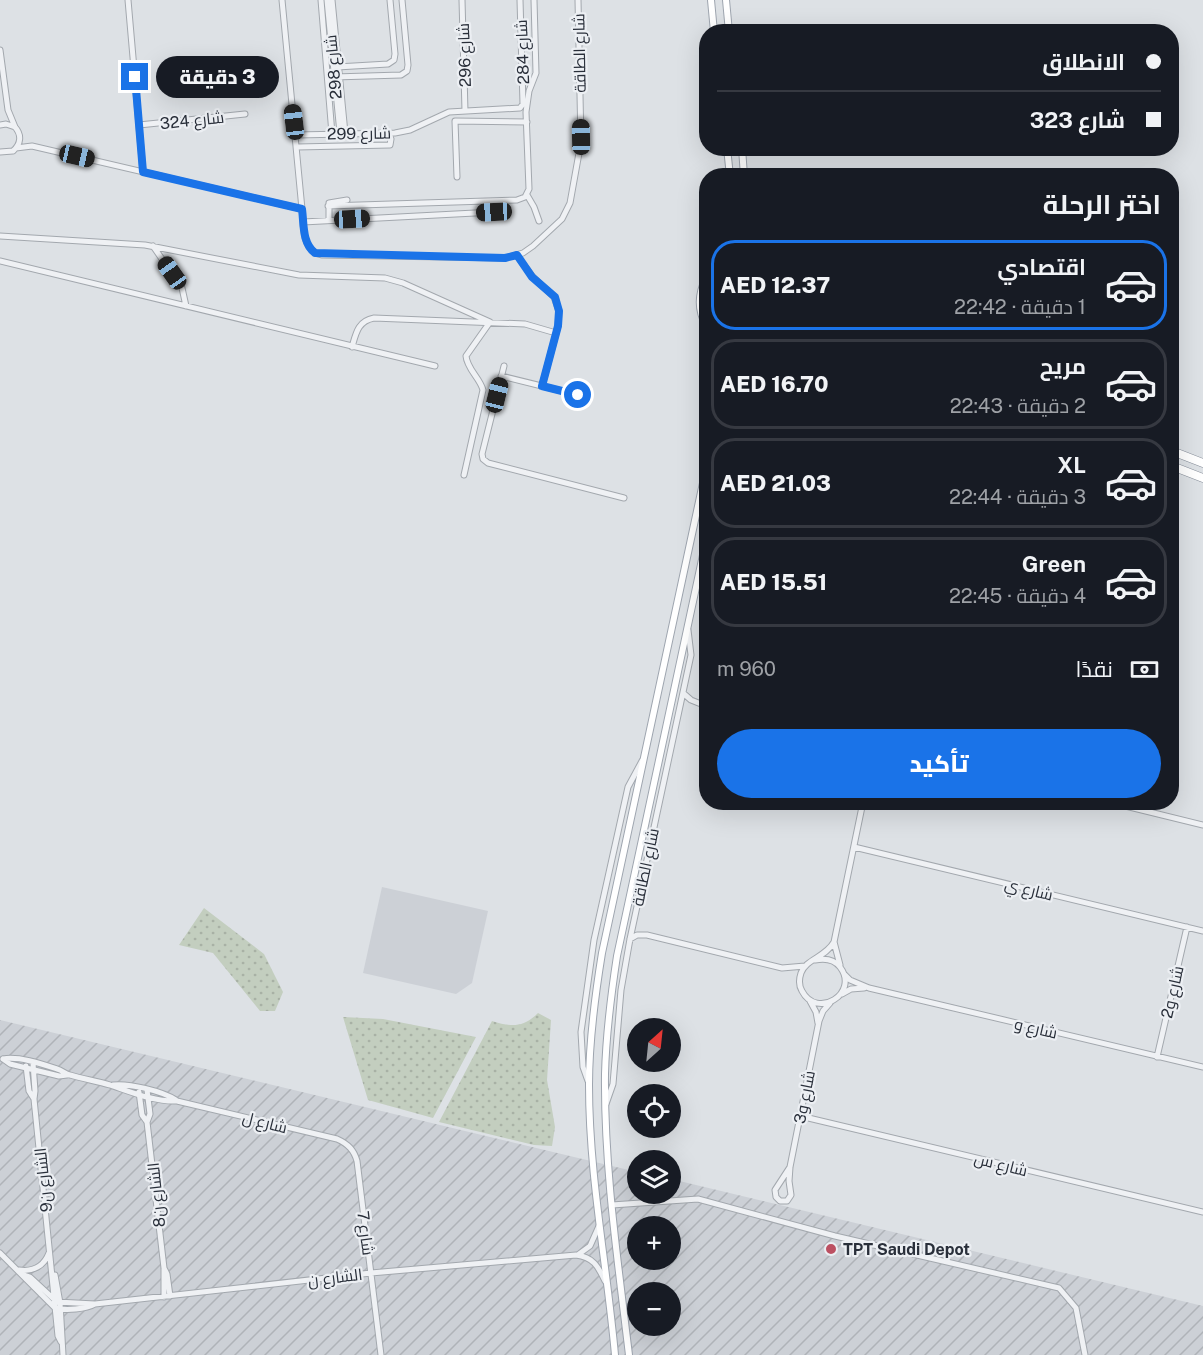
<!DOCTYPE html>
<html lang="ar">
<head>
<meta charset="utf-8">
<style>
  :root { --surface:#171b24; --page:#242831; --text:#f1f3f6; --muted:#9ea1a6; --line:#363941; --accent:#1a73e8 }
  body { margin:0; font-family:"Public Sans",Cairo,sans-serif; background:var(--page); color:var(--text); direction:rtl; height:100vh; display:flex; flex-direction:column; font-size:22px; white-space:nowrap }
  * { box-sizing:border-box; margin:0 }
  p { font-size:20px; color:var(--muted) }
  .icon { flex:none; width:33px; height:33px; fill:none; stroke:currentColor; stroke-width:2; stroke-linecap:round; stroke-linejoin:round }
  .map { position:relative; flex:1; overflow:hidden; direction:ltr }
  .drawer { position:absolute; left:699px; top:168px; width:480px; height:642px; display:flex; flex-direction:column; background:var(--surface); border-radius:24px; box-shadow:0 6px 24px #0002; direction:rtl }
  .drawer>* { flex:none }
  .top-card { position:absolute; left:699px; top:24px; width:480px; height:132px; border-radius:24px; box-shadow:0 6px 24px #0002; direction:rtl; display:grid; align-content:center; height:132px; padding:0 18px; background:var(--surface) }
  .needle { width:39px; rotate:27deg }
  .tools { position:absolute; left:627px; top:1018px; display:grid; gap:12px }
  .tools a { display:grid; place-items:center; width:54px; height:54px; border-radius:50%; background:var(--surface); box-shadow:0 6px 24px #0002; font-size:30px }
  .end { position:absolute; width:27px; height:27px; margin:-14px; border:8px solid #1a73e8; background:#fff; box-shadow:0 0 0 3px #fff }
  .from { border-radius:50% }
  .bubble { position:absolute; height:42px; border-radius:21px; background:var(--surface); box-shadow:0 6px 24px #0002; font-size:20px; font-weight:800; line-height:42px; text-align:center; direction:rtl }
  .car { position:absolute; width:18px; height:36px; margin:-18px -9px; border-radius:8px; box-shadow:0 0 4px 2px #0007; background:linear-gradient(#222 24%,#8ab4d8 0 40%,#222 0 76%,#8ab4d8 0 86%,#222 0) }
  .top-card b { display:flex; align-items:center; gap:21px; height:57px; font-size:22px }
  .top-card b+b { border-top:2px solid var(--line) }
  .top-card i { width:15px; height:15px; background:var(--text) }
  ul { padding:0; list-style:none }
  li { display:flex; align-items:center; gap:18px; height:90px; margin:0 12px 9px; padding:0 6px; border:3px solid var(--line); border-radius:24px }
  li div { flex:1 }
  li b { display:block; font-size:22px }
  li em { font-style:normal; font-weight:800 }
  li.active { border-color:var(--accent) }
  li>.icon { width:54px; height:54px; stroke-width:1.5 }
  h2 { padding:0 18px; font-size:27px; line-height:72px }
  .pay { display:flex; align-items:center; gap:15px; height:66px; padding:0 18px; font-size:22px }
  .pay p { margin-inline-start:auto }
  .button { display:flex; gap:12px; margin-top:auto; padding:12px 18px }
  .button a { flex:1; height:69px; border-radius:36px; background:var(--accent); color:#fff; font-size:24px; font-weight:800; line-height:69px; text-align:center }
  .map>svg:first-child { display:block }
  .built { fill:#ccd0d6 }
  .industrial { fill:url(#industrial-furrows); fill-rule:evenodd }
  .grass { fill:url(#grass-dots) }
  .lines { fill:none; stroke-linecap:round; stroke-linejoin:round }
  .minor-casing { stroke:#a3a8ae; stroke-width:7 }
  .major-casing { stroke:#9ea5af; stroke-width:8 }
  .highway-casing { stroke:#878e9a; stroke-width:9 }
  .minor { stroke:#eff1f4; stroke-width:5 }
  .major { stroke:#fff; stroke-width:6 }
  .highway { stroke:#fff; stroke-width:8 }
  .route { stroke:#1a73e8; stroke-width:8 }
  .poi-dot { fill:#bc5062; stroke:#eceff3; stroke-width:2 }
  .labels { text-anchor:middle; stroke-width:4.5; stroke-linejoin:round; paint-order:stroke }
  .street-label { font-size:16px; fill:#292f3a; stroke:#eceff3 }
  .poi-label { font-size:16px; font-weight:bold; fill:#292f3a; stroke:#eceff3; text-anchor:start }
</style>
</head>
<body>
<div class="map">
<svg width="1203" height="1355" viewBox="0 0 1203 1355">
  <defs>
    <pattern id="industrial-furrows" width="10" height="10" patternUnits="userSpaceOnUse" patternTransform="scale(1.5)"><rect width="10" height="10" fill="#ccd0d6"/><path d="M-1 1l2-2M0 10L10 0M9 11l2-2" fill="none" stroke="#afb3b8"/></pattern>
    <pattern id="grass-dots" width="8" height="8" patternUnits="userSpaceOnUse" patternTransform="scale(1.5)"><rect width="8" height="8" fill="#c3cebf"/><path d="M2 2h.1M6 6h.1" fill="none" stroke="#a8b1a5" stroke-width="1.8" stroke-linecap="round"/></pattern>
  </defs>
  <rect width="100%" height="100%" fill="#dde1e5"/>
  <path class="built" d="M382,887L488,911L472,983L456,994L363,973Z"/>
  <path class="industrial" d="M0,1020L637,1172L638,1194H670L671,1179L1203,1306V1355H0ZM638,1227H670V1260H638ZM638,1293H670V1326H638Z"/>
  <path class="grass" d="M204,908L264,954L283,992L275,1011H260L213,953L179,945Z
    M538,1013L551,1020L547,1080L555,1127L552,1146L534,1145L439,1122L492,1021C511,1027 523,1028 538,1013Z
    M343,1017L383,1019L476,1037L433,1118L368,1100Z"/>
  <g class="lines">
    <g class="minor-casing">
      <path id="minor" d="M128,0L143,172
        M282,0L302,209C304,226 301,251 322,255L505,258L523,253L533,246L562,219L570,203L581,142L578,0
        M321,0L332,134
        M327,0L340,133
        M332,0L345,133
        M462,0L465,111
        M0,50L8,110L15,127
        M337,67L388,64L394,60L395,54L390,0
        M334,77L401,75L407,71L408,65L402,0
        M0,125L6,124L15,127C22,135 21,144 13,151L0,152
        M139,125L245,114
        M296,135L395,133L410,130L449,112L520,108L523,104L520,0
        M297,147L390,145L391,139L389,133
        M16,148L32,146L302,209
        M457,177L455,121L527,122
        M527,195L534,207L539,221
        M328,206L517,200L525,197L529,189L526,112L529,91L536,73L534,0
        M329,220V203L347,200
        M303,222L494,212
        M0,236L145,245L299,275L385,278L403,283L490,322L466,356C467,369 480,378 483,390L464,475
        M153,246L182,288L186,306
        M517,256L533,277L554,297L559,311L558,326L542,386
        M0,261L435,366
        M352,347C356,333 358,321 374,318L525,324L556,333
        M504,366L482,454L483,459L488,463L624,498
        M501,376L578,395
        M683,693L691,700L706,706
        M1109,802L1203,825
        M854,847L1203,931
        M630,939L637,935H647L782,968L805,966
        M815,960C825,958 834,959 840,967C860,993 817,1020 802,991C799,986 799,979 801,973C806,959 826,957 834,942
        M840,965L834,942L863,802
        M844,974L850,980L869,988L1203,1067
        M842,994L851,989L864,988
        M810,1001L816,1012L818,1023
        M1157,1057L1187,927
        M3,1059C19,1056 42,1064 57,1069C62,1070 65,1074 70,1075C83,1079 97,1081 110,1085C131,1092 155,1102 177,1101L337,1139C348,1144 354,1150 357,1161L381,1355
        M3,1059L10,1064L59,1076L67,1075
        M33,1063L35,1091L34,1099L58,1336L61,1342
        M26,1066L29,1091L34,1099
        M588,1081L583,1067L581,1032L594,940L628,787L642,761
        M113,1085C129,1083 162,1091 176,1100
        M147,1090L150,1114L147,1122L164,1268V1297
        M139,1092L142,1115L147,1122
        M606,1104L613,1084L621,990L630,939L691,655L688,630
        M800,1116L1203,1212
        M790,1167L775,1190L776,1197L780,1201H787L791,1195L789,1181L790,1167L819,1021L823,1011L830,1003
        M612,1205L698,1199L835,1236L1059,1288L1076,1308L1085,1355
        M0,1253L55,1308C66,1311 86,1309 95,1304
        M579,1254L590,1246L599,1226
        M164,1268L167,1274L170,1296
        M19,1270C33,1272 44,1266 49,1253
        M24,1275L30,1277L57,1302L95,1304L371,1273L576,1255C593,1257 598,1266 605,1281
        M55,1275L60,1303L63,1355"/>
    </g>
    <g class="major-casing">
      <path id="major" d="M711,0L714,32
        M726,0L729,32
        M727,148L730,176
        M742,148L744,176
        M706,278C698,294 697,309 706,325
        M615,1355C607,1265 589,1176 589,1085C589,1041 595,996 602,953L706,469
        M629,1355C618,1262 604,1168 605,1074C606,1035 611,995 617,956L706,541"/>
    </g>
    <g class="highway-casing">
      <path id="highway" d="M1172,451L1203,463
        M1172,466L1203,478"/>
    </g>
    <use href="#minor" class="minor"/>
    <use href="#major" class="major"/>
    <use href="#highway" class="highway"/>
  </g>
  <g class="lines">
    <path class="route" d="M135,77L143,172L302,209C304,224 302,243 315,253L505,258L517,255L532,277L555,297L559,311L558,326L542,386L578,395"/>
  </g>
  <circle class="poi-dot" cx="831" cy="1249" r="6"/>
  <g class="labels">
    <g class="street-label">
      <text transform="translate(522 52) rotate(-92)" y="6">شارع 284</text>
      <text transform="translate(579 53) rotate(-91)" y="6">شارع الطاقة</text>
      <text transform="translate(464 55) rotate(-92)" y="6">شارع 296</text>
      <text transform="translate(333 67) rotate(-95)" y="6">شارع 298</text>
      <text transform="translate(192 120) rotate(-6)" y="6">شارع 324</text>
      <text transform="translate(359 133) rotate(-1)" y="6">شارع 299</text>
      <text transform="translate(645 867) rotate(-78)" y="6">شارع الطاقة</text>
      <text transform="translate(1029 889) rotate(14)" y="6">شارع ي</text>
      <text transform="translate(1172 992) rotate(-77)" y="6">شارع و2</text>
      <text transform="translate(1036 1028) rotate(13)" y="6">شارع و</text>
      <text transform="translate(804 1097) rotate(-79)" y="6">شارع و3</text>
      <text transform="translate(265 1122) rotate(14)" y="6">شارع ل</text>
      <text transform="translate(1001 1164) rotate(14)" y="6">شارع س</text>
      <text transform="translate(43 1180) rotate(-96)" y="6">الشارع ن9</text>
      <text transform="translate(156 1195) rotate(-96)" y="6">الشارع ن8</text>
      <text transform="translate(366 1233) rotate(83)" y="6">شارع 7</text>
      <text transform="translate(335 1277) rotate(-7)" y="6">الشارع ن</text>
    </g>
    <g class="poi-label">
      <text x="843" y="1255">TPT Saudi Depot</text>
    </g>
  </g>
</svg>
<div class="tools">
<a><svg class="needle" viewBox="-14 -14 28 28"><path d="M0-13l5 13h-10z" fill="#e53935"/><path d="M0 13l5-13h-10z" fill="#9ea1a6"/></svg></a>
<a><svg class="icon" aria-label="locate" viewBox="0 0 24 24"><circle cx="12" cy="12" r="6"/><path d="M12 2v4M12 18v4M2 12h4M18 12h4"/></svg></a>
<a><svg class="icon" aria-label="layers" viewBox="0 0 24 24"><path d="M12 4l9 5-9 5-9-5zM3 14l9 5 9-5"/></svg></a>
<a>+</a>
<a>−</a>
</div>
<i class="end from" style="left:578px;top:395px"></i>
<i class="end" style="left:135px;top:77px"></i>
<div class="bubble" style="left:156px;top:56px;width:123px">3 دقيقة</div>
<i class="car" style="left:294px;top:122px;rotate:353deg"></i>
<i class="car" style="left:581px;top:137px;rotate:359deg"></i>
<i class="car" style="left:77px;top:156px;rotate:103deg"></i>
<i class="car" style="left:494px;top:212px;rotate:267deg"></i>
<i class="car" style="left:352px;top:219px;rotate:87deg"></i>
<i class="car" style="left:172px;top:273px;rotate:325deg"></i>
<i class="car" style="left:497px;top:395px;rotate:14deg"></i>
<div class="top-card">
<b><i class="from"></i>الانطلاق</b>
<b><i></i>شارع 323</b>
</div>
<section class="drawer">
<h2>اختر الرحلة</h2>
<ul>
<li class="active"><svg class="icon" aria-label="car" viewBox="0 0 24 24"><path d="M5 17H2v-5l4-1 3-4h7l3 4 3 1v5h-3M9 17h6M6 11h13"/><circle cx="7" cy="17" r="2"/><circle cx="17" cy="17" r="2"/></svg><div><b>اقتصادي</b><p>1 دقيقة · 22:42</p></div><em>AED 12.37</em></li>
<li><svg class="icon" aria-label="car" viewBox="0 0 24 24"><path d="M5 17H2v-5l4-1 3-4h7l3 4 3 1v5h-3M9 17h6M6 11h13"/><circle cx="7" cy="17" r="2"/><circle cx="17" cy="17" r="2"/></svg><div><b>مريح</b><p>2 دقيقة · 22:43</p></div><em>AED 16.70</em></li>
<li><svg class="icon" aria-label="car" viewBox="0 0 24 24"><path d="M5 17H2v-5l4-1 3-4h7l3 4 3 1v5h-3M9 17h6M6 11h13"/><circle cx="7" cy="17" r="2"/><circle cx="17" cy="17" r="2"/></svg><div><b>XL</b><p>3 دقيقة · 22:44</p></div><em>AED 21.03</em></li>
<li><svg class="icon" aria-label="car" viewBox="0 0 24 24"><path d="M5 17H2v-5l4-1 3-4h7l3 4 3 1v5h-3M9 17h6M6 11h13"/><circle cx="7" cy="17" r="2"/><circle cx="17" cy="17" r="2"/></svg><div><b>Green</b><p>4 دقيقة · 22:45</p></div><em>AED 15.51</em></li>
</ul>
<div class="pay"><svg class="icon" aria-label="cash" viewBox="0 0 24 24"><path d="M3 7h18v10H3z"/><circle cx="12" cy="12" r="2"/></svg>نقدًا<p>960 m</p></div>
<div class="button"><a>تأكيد</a></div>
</section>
</div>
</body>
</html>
